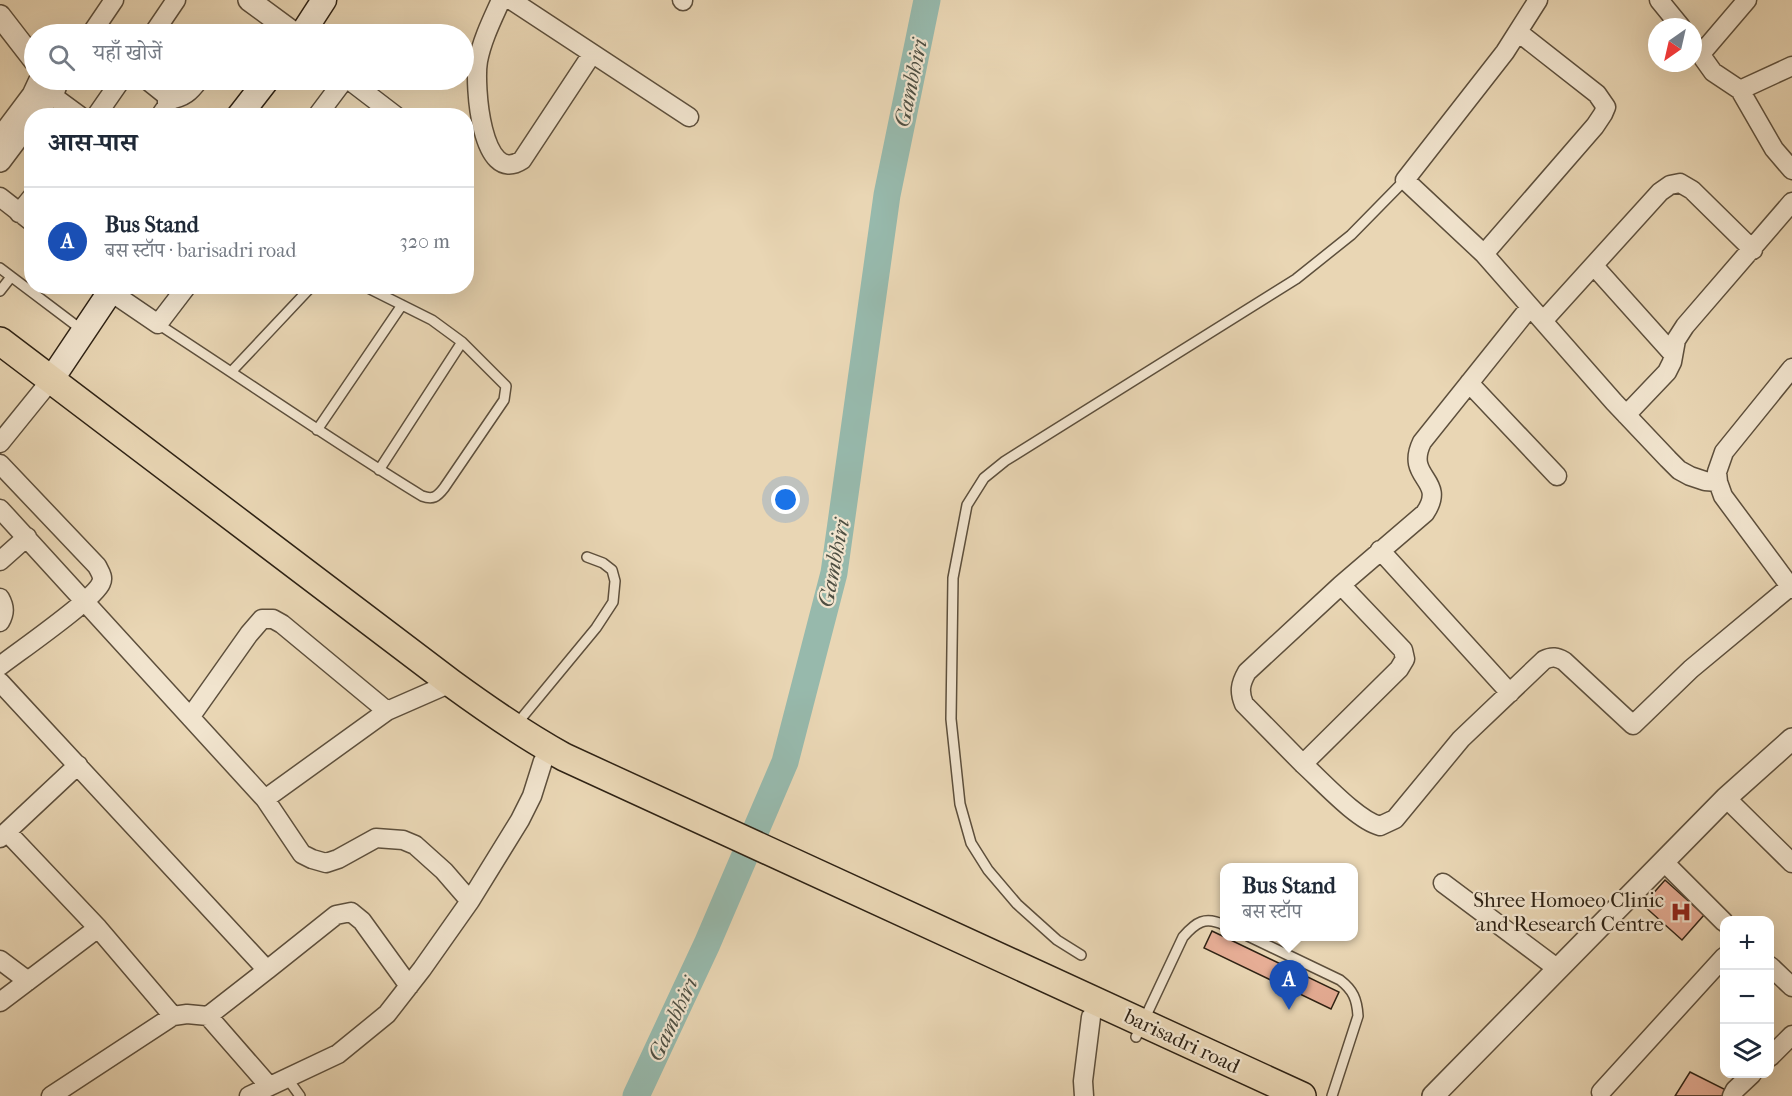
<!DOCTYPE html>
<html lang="hi">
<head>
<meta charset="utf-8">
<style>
  body { margin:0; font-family:"IM FELL French Canon","Noto Serif Devanagari",serif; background:#f2f2f3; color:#1f2937 }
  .controls { position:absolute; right:18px; bottom:18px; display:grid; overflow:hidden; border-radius:12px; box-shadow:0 6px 24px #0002 }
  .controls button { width:54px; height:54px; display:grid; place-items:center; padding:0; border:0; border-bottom:2px solid #e0e1e3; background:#fff; color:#1f2937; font:30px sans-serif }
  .compass { position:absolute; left:1648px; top:18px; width:54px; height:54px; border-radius:50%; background:#fff; box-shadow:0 6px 24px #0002; rotate:214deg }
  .you { position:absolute; left:786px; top:500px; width:21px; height:21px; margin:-15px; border:4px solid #fff; border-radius:50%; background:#1a73e8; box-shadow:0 0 0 9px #1a73e833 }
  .badge { display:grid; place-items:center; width:39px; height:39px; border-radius:50%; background:#8f2418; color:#fff; font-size:20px; font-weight:700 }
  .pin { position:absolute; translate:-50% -50px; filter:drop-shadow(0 2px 3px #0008) }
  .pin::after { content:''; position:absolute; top:32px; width:21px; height:18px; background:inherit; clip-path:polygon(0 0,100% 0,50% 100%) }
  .popup { position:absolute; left:1220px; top:863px; width:138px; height:78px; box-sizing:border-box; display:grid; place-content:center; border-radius:12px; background:#fff; filter:drop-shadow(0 2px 4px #0005); font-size:20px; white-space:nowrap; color:#747a83 }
  .popup b { font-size:22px; color:#1f2937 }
  .popup::after { content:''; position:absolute; left:50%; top:100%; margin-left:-12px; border:12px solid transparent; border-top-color:#fff }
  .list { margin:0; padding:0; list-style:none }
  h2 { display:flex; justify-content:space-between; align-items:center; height:78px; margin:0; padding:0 24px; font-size:26px }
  h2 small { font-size:20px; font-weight:400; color:#747a83 }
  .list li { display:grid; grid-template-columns:39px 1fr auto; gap:18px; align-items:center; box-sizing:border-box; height:108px; padding:0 24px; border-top:2px solid #e0e1e3 }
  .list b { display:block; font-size:22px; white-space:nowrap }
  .list p { margin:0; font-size:20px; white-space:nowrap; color:#747a83 }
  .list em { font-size:20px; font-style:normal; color:#747a83 }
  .icon { flex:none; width:33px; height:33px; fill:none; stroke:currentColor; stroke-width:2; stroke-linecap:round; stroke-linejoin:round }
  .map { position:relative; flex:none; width:1792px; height:1096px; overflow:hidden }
  .search { position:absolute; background:#fff; box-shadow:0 6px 24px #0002; left:24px; top:24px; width:450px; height:66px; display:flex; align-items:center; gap:15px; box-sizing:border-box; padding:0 21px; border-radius:33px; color:#747a83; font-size:22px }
  .panel { position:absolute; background:#fff; box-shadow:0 6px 24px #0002; left:24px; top:108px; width:450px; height:186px; border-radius:24px }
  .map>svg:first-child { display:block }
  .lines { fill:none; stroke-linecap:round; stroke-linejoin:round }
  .river { stroke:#97b9ac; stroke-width:27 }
  .building { fill:#e6ad95; stroke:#2e2214; stroke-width:1.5 }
  .service-casing { stroke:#5d4f3c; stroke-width:12 }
  .minor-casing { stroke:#5d4f3c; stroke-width:21 }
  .tertiary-casing { stroke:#5d4f3c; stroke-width:24 }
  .secondary-casing { stroke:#2e2214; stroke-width:27 }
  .primary-casing { stroke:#2e2214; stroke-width:30 }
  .service { stroke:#f1e4ce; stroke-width:9 }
  .minor { stroke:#f1e4ce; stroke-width:18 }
  .tertiary { stroke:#f1e4ce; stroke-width:21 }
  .secondary { stroke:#f1e4ce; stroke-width:24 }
  .primary { stroke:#e9d6b4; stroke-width:27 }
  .labels { text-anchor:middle; stroke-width:4.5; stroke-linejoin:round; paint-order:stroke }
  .poi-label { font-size:21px; fill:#2e2214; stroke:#f1e4ce; text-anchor:end }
  .street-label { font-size:21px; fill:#2e2214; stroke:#f1e4ce }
  .water-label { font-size:22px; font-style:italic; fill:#4e4f42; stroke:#f1e4ce }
</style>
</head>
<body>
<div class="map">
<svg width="1792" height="1096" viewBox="0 0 1792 1096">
  <rect width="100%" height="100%" fill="#e9d6b4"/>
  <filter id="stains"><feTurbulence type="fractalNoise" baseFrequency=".00333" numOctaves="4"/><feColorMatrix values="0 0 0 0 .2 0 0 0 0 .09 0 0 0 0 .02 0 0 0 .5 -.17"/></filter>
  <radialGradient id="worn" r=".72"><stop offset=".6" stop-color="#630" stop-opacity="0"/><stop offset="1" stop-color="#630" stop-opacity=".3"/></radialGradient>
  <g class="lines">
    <path class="river" d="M636,1096l71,-152 78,-182 49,-189 53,-378 40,-195"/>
  </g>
  <path class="building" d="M1665,880l39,35 -22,25 -39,-35z
    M1212,931l127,61 -8,17 -127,-61z
    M1690,1072l36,18 -3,6h-48z"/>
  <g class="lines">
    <defs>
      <path id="service" d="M0,268l82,62
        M0,291l11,-14
        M158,324c88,57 174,117 264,172 11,4 15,1 22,-8l60,-88 2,-14 -44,-44 -30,-22 -68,-34
        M231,372l81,-86
        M317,430l85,-125
        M379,470l83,-128
        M515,726l81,-98 17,-26 2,-21 -3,-11 -9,-7 -16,-6
        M1248,936l92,44c13,10 17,19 18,36l-26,80
        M1081,955l-24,-15 -40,-36 -29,-34 -17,-27 -11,-39 -9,-85 2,-141 14,-73 17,-27 21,-17 291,-182 55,-44 54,-55
        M1136,1037l47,-100c13,-15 22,-21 41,-12
        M287,1078l13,18"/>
      <path id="minor" d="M501,0c-9,20 -19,40 -23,61 -4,23 3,126 44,99l70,-106
        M511,0l178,117
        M682,0l1,1
        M1538,0l-33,52 -100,128 79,74 130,148 54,57 11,11 11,6 15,5 13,1
        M1659,0l22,27
        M91,34l23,-34
        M153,34l23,-34
        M1693,44l20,28 27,18 34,59 18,21
        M1700,55l47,-55
        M147,80l20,16v10l-7,10
        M349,80l47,36
        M1740,90l52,-24
        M50,94l30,22
        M168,100c16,-2 22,-8 31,-20
        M96,116l25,-36
        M317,116l27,-36
        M0,197l32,25
        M19,213l13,-16
        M1484,254l111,-128 8,-12 3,-7 -9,-13 -79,-62
        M1594,266l78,87
        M111,292l47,32 29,-38
        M1543,321l117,-129 10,-7 10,-2 12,7 61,60
        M1792,368l-68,84 -7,20 1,10 5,14 69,93
        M1469,383l88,93
        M1626,415l41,-43 5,-10 4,-22 9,-14 107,-124
        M0,443l51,-63
        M0,464l97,102c3,6 7,11 4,17 -6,16 -83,69 -101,83
        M0,509l265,290 37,55 10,5 14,4 12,-4 38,-21 27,2 12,5 29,26 26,30 -48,68 -35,45 -49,40 -89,42
        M1380,550l130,143
        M0,561l27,-24
        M1341,585l62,65 2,9 -6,10 -96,95c19,17 54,56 77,62l15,-7 66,-80 83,-79c8,-4 13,-3 20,1l69,64 58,-56 101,-84
        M0,598c5,9 5,15 0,24
        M0,682l267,288 -59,46 61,70
        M191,716l58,-82 13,-15h11l9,5 105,87
        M1303,764l-59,-60c-5,-12 -4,-20 3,-32l94,-87 84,-72c23,-34 -21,-34 -3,-71l108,-135
        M1726,798l66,65
        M265,799l122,-88 64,-28
        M7,832l91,96 75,88
        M0,838l78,-73
        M1664,862l60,60
        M1443,883l115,86
        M470,901l50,-81 12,-24 11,-35
        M0,960l28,21
        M1770,966l22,21
        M267,970l69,-55 15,-3 11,9 47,65
        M0,1002l98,-74
        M1770,1057l22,-22
        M1601,1092l123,-135
        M51,1096l122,-80 14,-2 21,2
        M1084,1096l-1,-15 8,-64
        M1732,1096l3,-6 17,-16"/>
      <path id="tertiary" d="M249,0l46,34
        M0,16l34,44
        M35,114l20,-26 2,-8
        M0,139l33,-44 7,-15
        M0,161l24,-32
        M1433,1096l293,-298 66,-59"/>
      <path id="secondary" d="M302,34l22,-34
        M239,116l28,-36
        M51,380l63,-94"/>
      <path id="primary" d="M0,341l451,342c37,27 73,52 113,74l738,339"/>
    </defs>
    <use href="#service" class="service-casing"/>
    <use href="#minor" class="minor-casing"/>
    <use href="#tertiary" class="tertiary-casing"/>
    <use href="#secondary" class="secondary-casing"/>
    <use href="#primary" class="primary-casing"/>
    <use href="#service" class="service"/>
    <use href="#minor" class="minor"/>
    <use href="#tertiary" class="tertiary"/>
    <use href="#secondary" class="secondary"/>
    <use href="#primary" class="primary"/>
  </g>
  <defs>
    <symbol id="hospital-bare" viewBox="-9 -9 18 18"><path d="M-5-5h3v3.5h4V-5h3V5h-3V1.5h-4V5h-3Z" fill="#8f2418" stroke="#f1e4ce" stroke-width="2.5" paint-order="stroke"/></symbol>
  </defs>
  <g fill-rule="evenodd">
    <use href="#hospital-bare" x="1666" y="897" width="30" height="30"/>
  </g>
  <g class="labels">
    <g class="poi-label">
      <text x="1664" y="907">Shree Homoeo Clinic<tspan x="1664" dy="24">and Research Centre</tspan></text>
    </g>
    <g class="street-label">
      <text transform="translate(1182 1041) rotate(25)" y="7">barisadri road</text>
    </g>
    <g class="water-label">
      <text transform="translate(910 83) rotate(-78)" y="8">Gambhiri</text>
      <text transform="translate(833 563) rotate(-79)" y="8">Gambhiri</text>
      <text transform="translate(672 1019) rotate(-65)" y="8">Gambhiri</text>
    </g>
  </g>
  <rect width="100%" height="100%" filter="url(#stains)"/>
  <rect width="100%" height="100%" fill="url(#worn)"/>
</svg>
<div class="controls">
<button>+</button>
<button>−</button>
<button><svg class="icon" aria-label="layers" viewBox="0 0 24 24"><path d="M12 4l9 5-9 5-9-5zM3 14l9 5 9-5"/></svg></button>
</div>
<svg class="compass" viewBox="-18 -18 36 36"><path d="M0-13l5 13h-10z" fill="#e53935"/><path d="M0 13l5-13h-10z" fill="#747a83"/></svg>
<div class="you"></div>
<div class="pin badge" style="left:1289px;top:1010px;background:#1a4fb4">A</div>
<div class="popup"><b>Bus Stand</b>बस स्टॉप</div>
<div class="search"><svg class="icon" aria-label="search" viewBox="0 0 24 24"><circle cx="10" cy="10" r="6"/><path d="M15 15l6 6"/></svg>यहाँ खोजें</div>
<section class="panel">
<h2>आस-पास<small></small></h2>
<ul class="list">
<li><span class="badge" style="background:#1a4fb4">A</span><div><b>Bus Stand</b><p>बस स्टॉप · barisadri road</p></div><em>320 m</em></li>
</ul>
</section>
</div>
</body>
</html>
